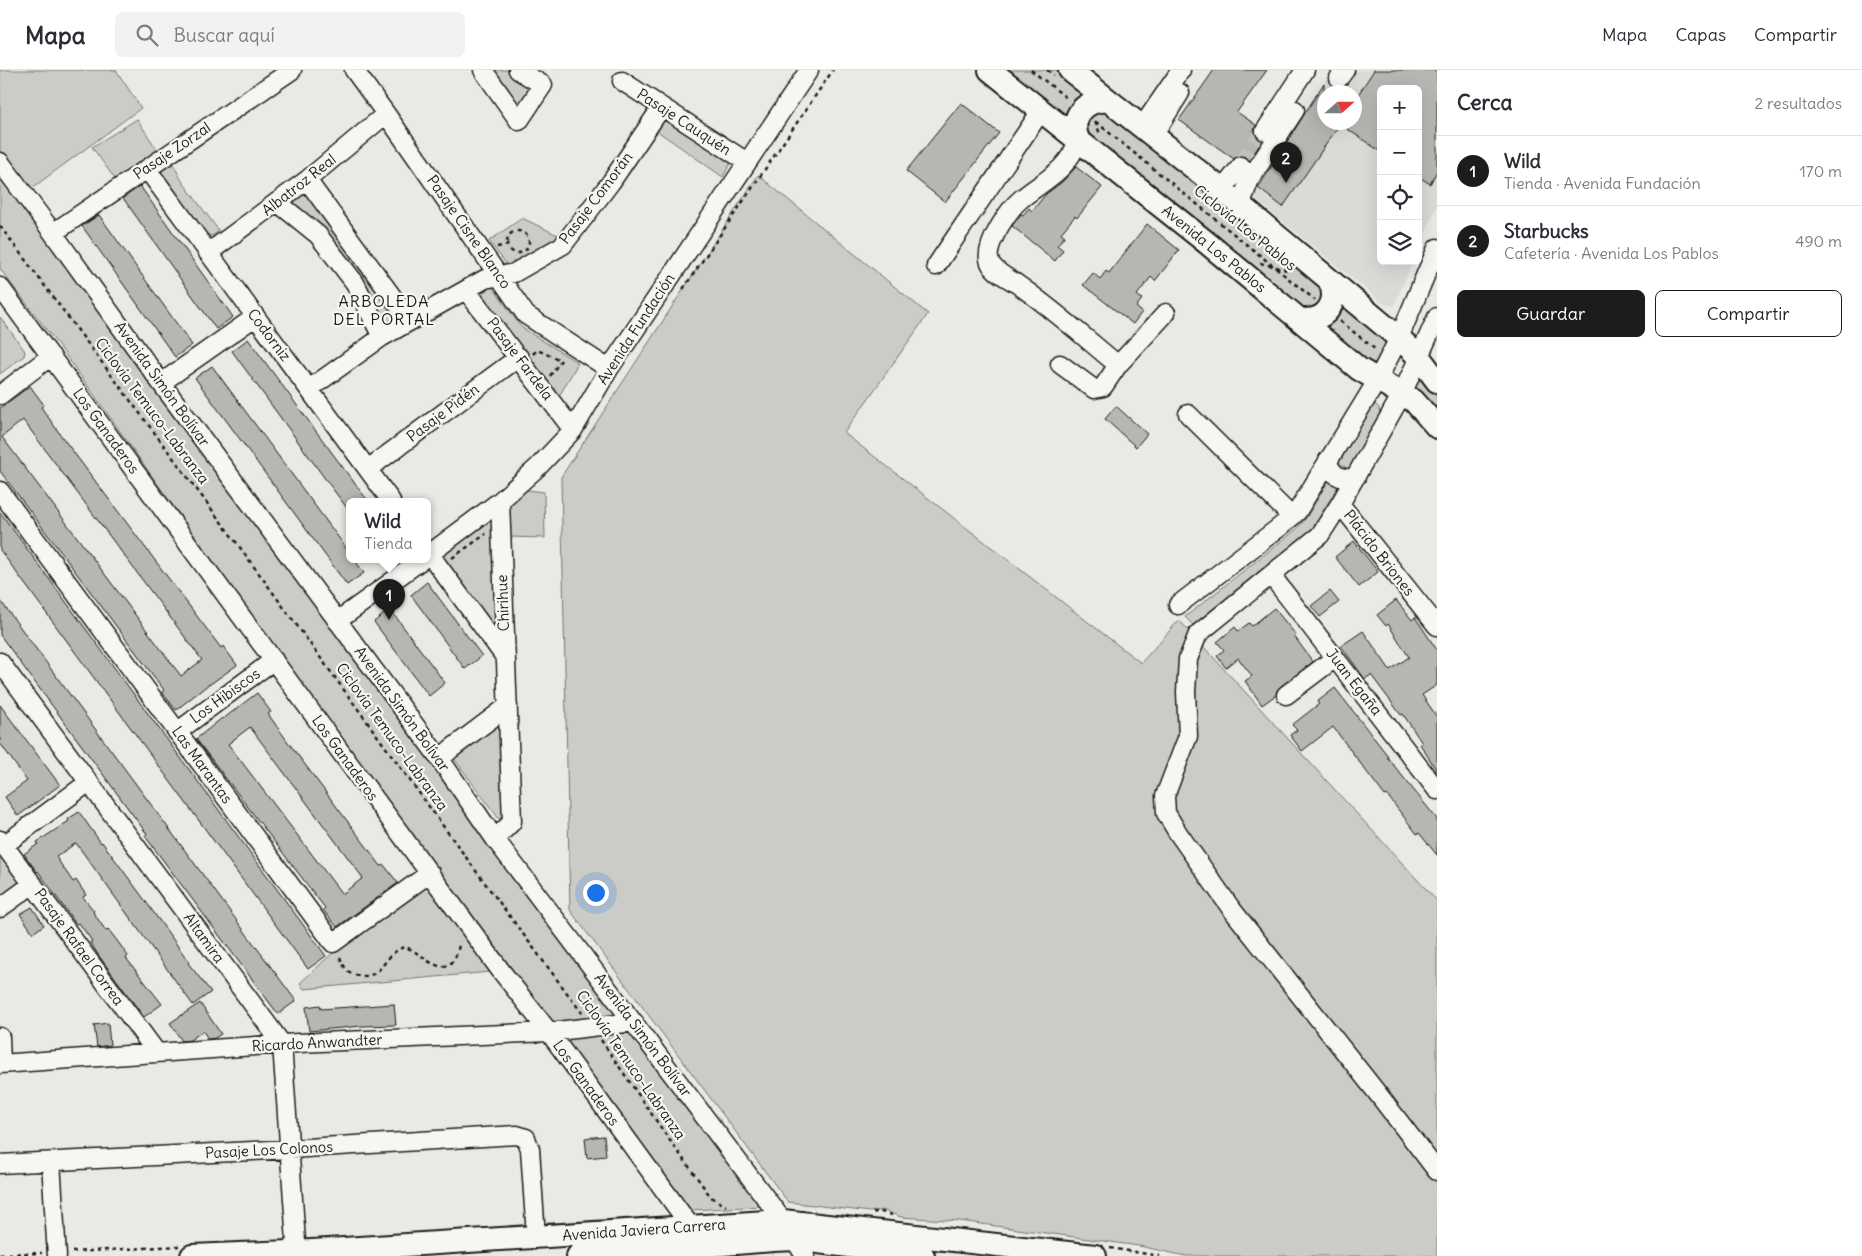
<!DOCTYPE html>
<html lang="es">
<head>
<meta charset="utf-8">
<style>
  body { margin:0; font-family:Delius,sans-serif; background:#f2f2f3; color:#2b2b33 }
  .controls { position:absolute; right:15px; top:15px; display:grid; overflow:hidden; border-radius:8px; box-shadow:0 5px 20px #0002 }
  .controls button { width:45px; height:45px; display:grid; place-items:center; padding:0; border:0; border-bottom:1px solid #e1e1e2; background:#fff; color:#2b2b33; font:25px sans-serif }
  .compass { position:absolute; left:1317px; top:15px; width:45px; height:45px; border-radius:50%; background:#fff; box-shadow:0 5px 20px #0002; rotate:69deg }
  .you { position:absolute; left:595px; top:822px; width:18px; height:18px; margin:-12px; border:4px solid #fff; border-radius:50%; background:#1a73e8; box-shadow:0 0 0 8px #1a73e833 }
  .badge { display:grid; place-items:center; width:32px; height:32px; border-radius:50%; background:#1c1c1c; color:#fff; font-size:16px; font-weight:700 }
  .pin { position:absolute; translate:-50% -41px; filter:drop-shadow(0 1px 2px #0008) }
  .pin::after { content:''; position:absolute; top:26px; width:18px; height:15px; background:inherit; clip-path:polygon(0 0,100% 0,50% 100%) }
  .popup { position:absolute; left:346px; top:428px; width:85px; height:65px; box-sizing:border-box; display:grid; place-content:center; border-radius:8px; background:#fff; filter:drop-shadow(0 1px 4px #0005); font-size:16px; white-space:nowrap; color:#7c7c81 }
  .popup b { font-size:19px; color:#2b2b33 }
  .popup::after { content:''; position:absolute; left:50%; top:100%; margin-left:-10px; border:10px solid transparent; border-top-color:#fff }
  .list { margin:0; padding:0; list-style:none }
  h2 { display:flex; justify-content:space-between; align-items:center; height:65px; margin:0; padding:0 20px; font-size:21px }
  h2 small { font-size:16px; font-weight:400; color:#7c7c81 }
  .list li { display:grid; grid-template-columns:32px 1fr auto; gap:15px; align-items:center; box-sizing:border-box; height:70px; padding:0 20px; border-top:1px solid #e1e1e2 }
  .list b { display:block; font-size:19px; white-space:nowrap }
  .list p { margin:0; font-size:16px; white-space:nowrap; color:#7c7c81 }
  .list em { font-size:16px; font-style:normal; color:#7c7c81 }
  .actions { display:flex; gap:10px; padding:15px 20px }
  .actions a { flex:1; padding:11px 0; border:1px solid #1c1c1c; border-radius:8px; text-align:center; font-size:18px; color:#1c1c1c }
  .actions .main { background:#1c1c1c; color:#fff }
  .icon { flex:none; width:28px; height:28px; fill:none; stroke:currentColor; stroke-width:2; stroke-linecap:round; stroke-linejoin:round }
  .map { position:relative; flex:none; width:1437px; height:1186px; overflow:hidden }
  header { display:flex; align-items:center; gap:30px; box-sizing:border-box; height:70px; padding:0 25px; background:#fff; border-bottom:1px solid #e1e1e2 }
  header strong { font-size:24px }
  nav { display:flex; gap:28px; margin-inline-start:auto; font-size:18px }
  .search { width:350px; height:45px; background:#f2f2f3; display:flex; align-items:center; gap:12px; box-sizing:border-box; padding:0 18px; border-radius:8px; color:#7c7c81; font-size:19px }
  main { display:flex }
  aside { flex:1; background:#fff }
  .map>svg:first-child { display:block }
  .built { fill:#dadad6; fill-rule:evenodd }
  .green { fill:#cbcbc7; stroke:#747472 }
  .building { fill:#b6b6b3; stroke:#1c1c1c; fill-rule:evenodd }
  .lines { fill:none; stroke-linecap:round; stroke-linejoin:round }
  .minor-tunnel { stroke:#c0c0bd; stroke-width:18; stroke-dasharray:18 9; stroke-linecap:butt }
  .minor-casing { stroke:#1c1c1c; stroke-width:21 }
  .major-casing { stroke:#1c1c1c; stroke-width:26 }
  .path { stroke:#1c1c1c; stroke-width:2.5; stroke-dasharray:4 4; stroke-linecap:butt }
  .minor { stroke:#f6f6f2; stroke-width:18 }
  .major { stroke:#f6f6f2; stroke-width:22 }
  .labels { text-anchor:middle; stroke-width:4.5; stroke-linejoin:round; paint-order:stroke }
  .street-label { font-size:15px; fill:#1c1c1c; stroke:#f6f6f2 }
  .neighbourhood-label { font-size:16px; letter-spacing:1px; fill:#1c1c1c; stroke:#f6f6f2 }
</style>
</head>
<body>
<header>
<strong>Mapa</strong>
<div class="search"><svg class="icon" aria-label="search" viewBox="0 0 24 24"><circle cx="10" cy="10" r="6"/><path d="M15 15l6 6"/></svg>Buscar aquí</div>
<nav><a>Mapa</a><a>Capas</a><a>Compartir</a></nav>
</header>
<main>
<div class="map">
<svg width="1437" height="1186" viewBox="0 0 1437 1186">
  <rect width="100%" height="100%" fill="#e9e9e5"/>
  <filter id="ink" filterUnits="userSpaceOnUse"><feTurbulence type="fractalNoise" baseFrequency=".02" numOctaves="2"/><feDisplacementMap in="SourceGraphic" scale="10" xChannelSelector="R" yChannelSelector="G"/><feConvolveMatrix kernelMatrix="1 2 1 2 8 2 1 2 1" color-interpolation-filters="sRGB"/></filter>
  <g filter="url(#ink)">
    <path class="built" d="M1332,0h105v136l-19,44v-161h-37v172h32l-19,45 -10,-2 -134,-109 7,-8zM1324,22h30v30h-30z"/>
    <path class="green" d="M0,0h116l25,38 -113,83 -28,-38z
      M491,0h17l26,16 -14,21 -3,-1z
      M1002,0h59l315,251 10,21 -6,17 -9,6z
      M662,47l69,45 -8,15 -70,-49z
      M137,49l21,32 -43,28 -23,-32z
      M171,90l11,21 37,50 -7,5 -8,-2 -43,-60 -1,-6z
      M758,105l170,139 -84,119 297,230 38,-43 258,281v355h-251l-47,-10 -179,-25 -59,-4 -19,-7 -12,2 -82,-10 -218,-292 -9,-433z
      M0,107l58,74 705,955 -72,4 -117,-157 -346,-470 -163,-229 -65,-85z
      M309,120l92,130 -19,9 -93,-127z
      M522,148l40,19 -52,32 -21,-28z
      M489,212l32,45 57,36 -21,37 -79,-108z
      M0,247l25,34 -1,5 -24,18z
      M1418,304c19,16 19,17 19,42l-24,-30z
      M1375,334l4,4 1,9 -31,53 -10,-7 32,-57z
      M1329,410l9,6 -25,42 -120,97 -8,-8 113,-89 8,-10z
      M520,419l24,3 1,46 -36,-1 -4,-29z
      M493,447l5,109 -5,4 -52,-74z
      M503,649l2,93 -6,7 -46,-62z
      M0,782l23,31 -23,16z
      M430,803l71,98 -197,18 -4,-6 37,-34z"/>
    <path class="building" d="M1214,0h53l-30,42 19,13 -2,5 1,5 7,6 -12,19 -8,-5 -8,4 -55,-39z
      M1374,0h63v101l-7,13 -12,-8v-87h-37v63l-41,-28 -57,83 -25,-19 66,-105v39h30v-21z
      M961,33l38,30 -54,69 -39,-31z
      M1076,97l26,20 -25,31 -2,-2 -14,17 4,3 -8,9 6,5 -8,11 -43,-35 9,-12 2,1 6,-7 3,3 14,-17 16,-12z
      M140,116l93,131 -17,12 -93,-131z
      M99,145l93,130 -17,12 -93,-131z
      M1147,154l32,26 -24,31 -4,-4 -14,18 5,4 -6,8 6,5 -9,12 -50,-39 10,-12 7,6 6,-8 3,2z
      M248,269l93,126 27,36h-18v11l-24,-32 -94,-129z
      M212,296l132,179 6,9v5h4l10,14 -17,12 -152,-207z
      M30,316l14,19 -3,2 21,30 159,211 2,-2 14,19 -28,20v-1l-33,26 -14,-18 2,-2 -164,-219v-63zM23,350l179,240 -21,16 -179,-239z
      M1116,336l31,28 -11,13 -31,-28z
      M0,442l326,444 -18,13 -308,-419z
      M1354,471l24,31 -19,15 -24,-30z
      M427,512l55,74 -17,13 -54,-74z
      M1330,521l9,11 -19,15 -9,-11z
      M0,530l296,401 -18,13 -133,-178 2,-2 -147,-199z
      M1396,530l16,20 3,-3 22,33v35l-15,10 15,22v54l-17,-27 2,-1 -19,-29 -2,1 -30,-40 -6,4 -24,-33 22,-15 27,39 19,-13 -21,-33 -2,2 -9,-11z
      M1274,538l22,27 -2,1 19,26 -33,25 -4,8 -14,10 -17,-24 7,-5 -14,-18 -12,10 -9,-12 7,-6 -7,-8 18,-15 3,4 11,-8 3,3z
      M390,539l55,74 -16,13 -55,-74z
      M1335,618l53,68 -1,1 50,62v36l-18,-22 -2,1 -30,-39 -2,1 -52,-69 -31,24 -12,-16 7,-5 -5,-5 27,-21 -2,-2z
      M257,623l14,19 -3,2 20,28 93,124 3,-1 14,18 -61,44 -14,-17 2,-2 -129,-169 26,-21 1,1zM250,657l113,151 -21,16 -114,-150z
      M0,635l60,80 -42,31 -13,-19 22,-16 -27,-38z
      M79,742l22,31 1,-1 42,57 45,63 -1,1 23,29 -18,13 -117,-162 -20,14 17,25 3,-2 10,15 -3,2 11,14 -1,1 13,19 2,-2 10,13 10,14 -2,2 36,46 -18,13 -45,-61 -9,-14 2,-1 -13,-18 -3,1 -38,-53 -1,1 -13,-18 14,-10 -1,-2 32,-21 -1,-2z
      M32,837l12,18 -11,8 -13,-19z
      M200,933l21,31 -6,4 -7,1 -5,-8 -13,9 -8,1 -12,-18z
      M394,934l2,21 -34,1 -53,5 -3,-24 14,-2 1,4z
      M108,953l2,22 -13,2 -3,-22z
      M604,1066l2,20 -19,2 -2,-20z"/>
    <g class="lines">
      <path class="minor-tunnel" d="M1241,96l24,-35"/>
      <defs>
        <path id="minor" d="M354,0l32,44 140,201 83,54
          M483,0l36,51 24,-36 -25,-15
          M1339,8l6,-8
          M622,11l125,81
          M1142,57l39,-57
          M1265,61l40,-61
          M1153,66l27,-43
          M1078,70c-10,31 -34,40 -57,59 -12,10 -35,44 -32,60 2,12 18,18 28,25 35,24 68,54 101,81
          M0,92l53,71 108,150 279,376 55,80 288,382 22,35
          M147,99l244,332
          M307,110l103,141
          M1222,120l19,-24
          M277,132l41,33 37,48 27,54
          M1240,136l10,-27 45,-69
          M53,163l239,-163
          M208,183l99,-73 79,-66
          M936,196l105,-155
          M0,217l501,684 48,61 142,195
          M466,220l107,140
          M1437,247l-35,77 -62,110 -20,31 -122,99 -10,25 -2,33 2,44 -23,60 1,17 12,20 52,74 148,187 59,77
          M1060,294l34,25 9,-2 15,-22 48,-52
          M161,313l94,-66
          M309,319l73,-52 103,-58 29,-6 49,-28 48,-63 50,-74
          M0,325l51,-39
          M1188,344l104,103
          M1328,390c2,15 14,21 28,17
          M368,399l151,-112
          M0,421l333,452 97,-70
          M1340,434l97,122
          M428,482l77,105
          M428,485l72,-54 38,-34 35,-37 36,-61 200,-299
          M1271,505l166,215
          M1178,535l103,-79 16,-14 80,-131 22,-43 38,-90
          M337,551l86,-62
          M0,592l282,382 15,212
          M1286,625l49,-37
          M177,662l97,-72
          M440,689l11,-10 57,-43
          M495,769l17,-17 -12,-321
          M0,770l157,213
          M4,775l85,-63
          M0,838l33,-24
          M0,967l1,27
          M0,994l298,-21 251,-11 85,-10
          M51,1092l6,94
          M0,1094l290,-15 227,-14 9,3 4,11 6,88"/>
        <path id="major" d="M990,0l216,172 153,127 55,32 23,26
          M1070,0l152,120 177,148 20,19 18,24
          M1078,70c-9,-23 7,-42 31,-39
          M1299,249c25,5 42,-16 30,-39
          M192,1186l120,-5 471,-30 312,35
          M578,1186l195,-16 23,-1 127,17"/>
      </defs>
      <use href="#minor" class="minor-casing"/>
      <use href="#major" class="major-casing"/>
      <path class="path" d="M1031,0l37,29
        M1047,0l7,5
        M1095,51l5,13
        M1096,52l219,178
        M0,156l236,316 240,329 106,142
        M507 172a11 11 0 1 1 22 0a11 11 0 1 1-22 0Z
        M497,177l11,-2
        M1260,193l31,8
        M683,219l150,-219
        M1340,251l36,29
        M533,284l4,-4 24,10
        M550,306l11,-16
        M452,488l34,-24
        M340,887c2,5 4,10 8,14 7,6 22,7 30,0 9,-10 13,-19 26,-24 15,2 34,31 49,14 4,-5 5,-13 7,-19
        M601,970l65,95 45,62 15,9
        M873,1143l5,-2 14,4
        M1110,1178l50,8
        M72,1182l107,-6
        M0,1184l42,-1"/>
      <use href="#minor" class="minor"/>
      <use href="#major" class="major"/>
    </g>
  </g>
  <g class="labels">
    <g class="street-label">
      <text transform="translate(684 52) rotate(33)" y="5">Pasaje Cauquén</text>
      <text transform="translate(172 81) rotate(-34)" y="5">Pasaje Zorzal</text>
      <text transform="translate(299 115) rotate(-38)" y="5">Albatroz Real</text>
      <text transform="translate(596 128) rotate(-53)" y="5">Pasaje Comorán</text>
      <text transform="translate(1245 158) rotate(39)" y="5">Ciclovía Los Pablos</text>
      <text transform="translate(469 162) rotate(55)" y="5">Pasaje Cisne Blanco</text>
      <text transform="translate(1214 179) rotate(39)" y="5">Avenida Los Pablos</text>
      <text transform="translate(636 259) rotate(-57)" y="5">Avenida Fundación</text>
      <text transform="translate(269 265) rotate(53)" y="5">Codorniz</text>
      <text transform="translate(520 289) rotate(53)" y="5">Pasaje Fardela</text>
      <text transform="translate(162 314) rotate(54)" y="5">Avenida Simón Bolívar</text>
      <text transform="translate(152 341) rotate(53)" y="5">Ciclovía Temuco-Labranza</text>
      <text transform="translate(443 343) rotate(-37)" y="5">Pasaje Pidén</text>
      <text transform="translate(106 361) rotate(54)" y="5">Los Ganaderos</text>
      <text transform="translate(1379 483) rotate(52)" y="5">Plácido Briones</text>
      <text transform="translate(503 533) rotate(-92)" y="5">Chirihue</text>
      <text transform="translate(1354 612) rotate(52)" y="5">Juan Egaña</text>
      <text transform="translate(225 626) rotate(-36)" y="5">Los Hibiscos</text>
      <text transform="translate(402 639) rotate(54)" y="5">Avenida Simón Bolívar</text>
      <text transform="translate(392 667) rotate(54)" y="5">Ciclovía Temuco-Labranza</text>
      <text transform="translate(345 688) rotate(54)" y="5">Los Ganaderos</text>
      <text transform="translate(202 695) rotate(54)" y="5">Las Marantas</text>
      <text transform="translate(204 868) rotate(54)" y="5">Altamira</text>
      <text transform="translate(79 877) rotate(54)" y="5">Pasaje Rafael Correa</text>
      <text transform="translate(643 965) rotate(53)" y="5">Avenida Simón Bolívar</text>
      <text transform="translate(317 973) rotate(-3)" y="5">Ricardo Anwandter</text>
      <text transform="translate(631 995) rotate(55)" y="5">Ciclovía Temuco-Labranza</text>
      <text transform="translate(586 1013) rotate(54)" y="5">Los Ganaderos</text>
      <text transform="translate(269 1080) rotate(-3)" y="5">Pasaje Los Colonos</text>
      <text transform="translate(644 1160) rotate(-4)" y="5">Avenida Javiera Carrera</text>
    </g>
    <g class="neighbourhood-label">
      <text x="384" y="237">ARBOLEDA<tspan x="384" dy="18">DEL PORTAL</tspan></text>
    </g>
  </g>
</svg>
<div class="controls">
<button>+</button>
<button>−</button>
<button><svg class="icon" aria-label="locate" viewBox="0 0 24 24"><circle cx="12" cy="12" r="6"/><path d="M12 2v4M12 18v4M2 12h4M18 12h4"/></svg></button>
<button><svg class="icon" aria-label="layers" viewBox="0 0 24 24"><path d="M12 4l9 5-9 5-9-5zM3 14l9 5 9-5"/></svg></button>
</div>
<svg class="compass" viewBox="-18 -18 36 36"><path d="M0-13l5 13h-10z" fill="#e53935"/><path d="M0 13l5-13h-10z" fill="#7c7c81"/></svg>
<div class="you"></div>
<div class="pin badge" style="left:389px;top:550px">1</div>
<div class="popup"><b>Wild</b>Tienda</div>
<div class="pin badge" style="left:1286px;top:113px">2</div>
</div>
<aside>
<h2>Cerca<small>2 resultados</small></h2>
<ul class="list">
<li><span class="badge">1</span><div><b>Wild</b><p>Tienda · Avenida Fundación</p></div><em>170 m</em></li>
<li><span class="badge">2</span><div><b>Starbucks</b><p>Cafetería · Avenida Los Pablos</p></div><em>490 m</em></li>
</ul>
<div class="actions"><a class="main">Guardar</a><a>Compartir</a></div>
</aside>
</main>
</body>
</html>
